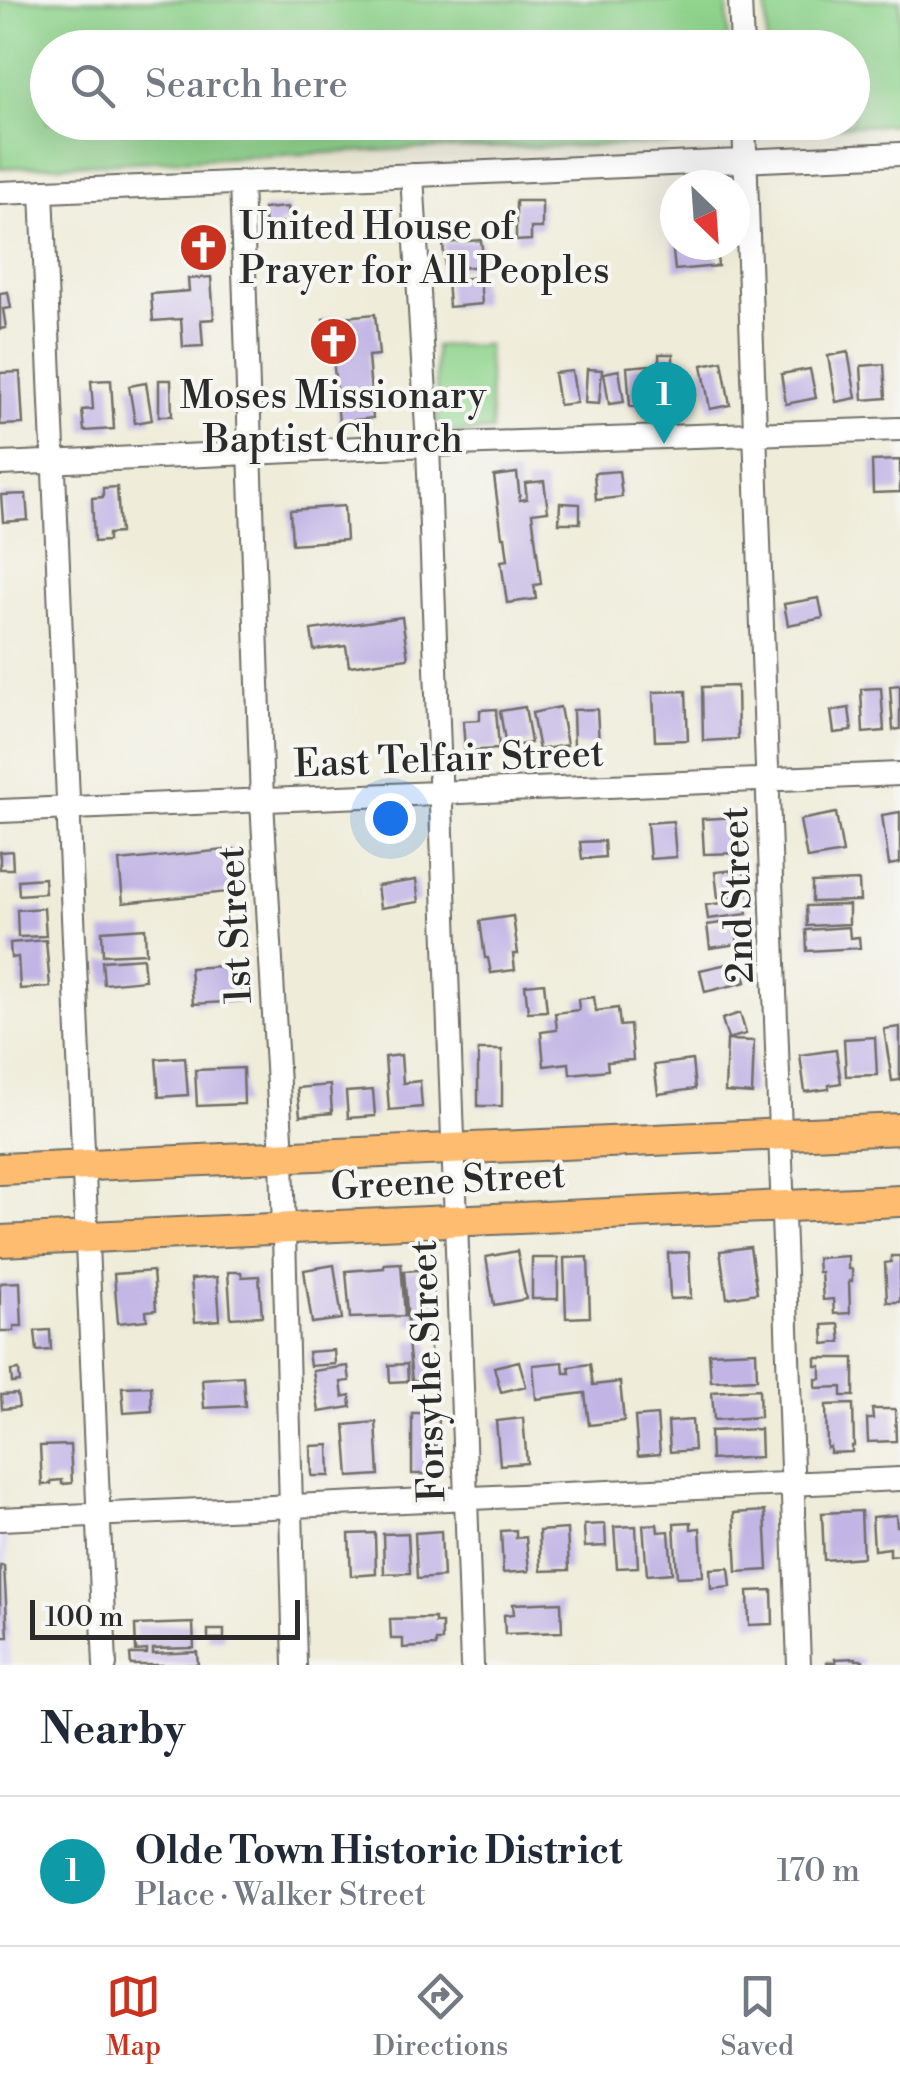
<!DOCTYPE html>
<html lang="en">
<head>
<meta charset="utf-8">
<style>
  body { margin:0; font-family:"Libre Bodoni",serif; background:#f6f6f7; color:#1f2937 }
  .compass { position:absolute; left:660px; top:170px; width:90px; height:90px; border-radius:50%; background:#fff; box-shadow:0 10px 40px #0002; rotate:155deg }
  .scale { position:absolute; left:30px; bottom:25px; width:270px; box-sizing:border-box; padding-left:10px; border:5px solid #2b2b2b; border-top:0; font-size:28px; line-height:35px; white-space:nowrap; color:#2b2b2b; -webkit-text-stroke:8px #f6f6f2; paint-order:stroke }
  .you { position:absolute; left:390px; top:818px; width:35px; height:35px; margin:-25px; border:8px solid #fff; border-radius:50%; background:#1a73e8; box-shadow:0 0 0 15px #1a73e833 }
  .badge { display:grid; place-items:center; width:65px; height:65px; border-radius:50%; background:#c8321e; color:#fff; font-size:32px; font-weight:700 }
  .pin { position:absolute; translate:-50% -82px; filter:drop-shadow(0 2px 5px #0008) }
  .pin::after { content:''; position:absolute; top:52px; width:35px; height:30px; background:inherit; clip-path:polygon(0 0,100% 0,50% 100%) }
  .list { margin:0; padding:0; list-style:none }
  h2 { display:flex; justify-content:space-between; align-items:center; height:130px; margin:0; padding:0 40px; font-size:42px }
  h2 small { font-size:32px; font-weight:400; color:#747a83 }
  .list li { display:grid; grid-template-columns:65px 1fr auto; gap:30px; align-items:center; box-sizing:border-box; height:150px; padding:0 40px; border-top:2px solid #e0e1e3 }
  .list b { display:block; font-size:38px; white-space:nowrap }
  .list p { margin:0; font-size:32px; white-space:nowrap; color:#747a83 }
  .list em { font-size:32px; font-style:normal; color:#747a83 }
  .icon { flex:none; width:55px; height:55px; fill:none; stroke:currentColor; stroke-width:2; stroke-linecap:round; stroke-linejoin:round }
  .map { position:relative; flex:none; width:900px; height:1665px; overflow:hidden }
  .search { position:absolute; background:#fff; box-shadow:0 10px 40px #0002; left:30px; right:30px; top:30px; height:110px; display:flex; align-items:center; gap:25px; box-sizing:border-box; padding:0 35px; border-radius:55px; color:#747a83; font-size:38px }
  .sheet { height:280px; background:#fff }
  nav { display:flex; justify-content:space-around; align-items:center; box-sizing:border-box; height:140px; border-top:2px solid #e0e1e3; background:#fff; font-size:28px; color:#747a83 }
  nav a { display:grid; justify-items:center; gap:5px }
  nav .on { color:#c8321e }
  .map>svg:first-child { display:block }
  .built { fill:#dcd5f6 }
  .green { fill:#90d48d; stroke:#5e805c; stroke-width:2.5 }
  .building { fill:#c2b5e5 }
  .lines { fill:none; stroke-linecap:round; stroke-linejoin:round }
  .minor-casing { stroke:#706f68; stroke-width:26 }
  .major-casing { stroke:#706f68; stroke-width:34 }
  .minor { stroke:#fff; stroke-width:22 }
  .major { stroke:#febc70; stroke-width:30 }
  .labels { text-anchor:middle; stroke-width:8; stroke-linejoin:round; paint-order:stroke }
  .poi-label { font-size:38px; fill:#2b2b2b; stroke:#f6f6f2; text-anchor:start }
  .street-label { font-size:38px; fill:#2b2b2b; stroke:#f6f6f2 }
</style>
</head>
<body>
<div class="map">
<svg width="900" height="1665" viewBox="0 0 900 1665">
  <rect width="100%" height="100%" fill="#f6f6f2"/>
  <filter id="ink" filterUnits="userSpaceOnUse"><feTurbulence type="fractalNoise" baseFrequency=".01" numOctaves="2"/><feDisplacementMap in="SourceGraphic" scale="20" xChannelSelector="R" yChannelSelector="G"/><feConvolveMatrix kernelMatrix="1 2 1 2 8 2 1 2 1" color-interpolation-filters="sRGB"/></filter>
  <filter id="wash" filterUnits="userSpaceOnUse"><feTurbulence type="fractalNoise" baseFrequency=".0048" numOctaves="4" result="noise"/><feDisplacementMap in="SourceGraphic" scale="40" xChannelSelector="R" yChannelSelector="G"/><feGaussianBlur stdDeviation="2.25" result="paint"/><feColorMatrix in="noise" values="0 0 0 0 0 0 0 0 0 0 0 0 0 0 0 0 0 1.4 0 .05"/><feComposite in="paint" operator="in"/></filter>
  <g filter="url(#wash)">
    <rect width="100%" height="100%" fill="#efecd9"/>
    <path class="built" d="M0,1531l6,1 4,133h-10z"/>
    <path class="green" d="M0,0h727l1,47 -680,1v74l681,1 -5,11 -23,10 -290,5 -411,19z
      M766,0h134v124l-129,6 -1,-7 82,-1v-74l-85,-1z
      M487,345l5,86 -32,2 -15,-1 -8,-12 -2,-74z"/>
    <g id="blocks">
      <path class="building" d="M675,198v47h41l2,21 -43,4 -8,-71z
        M516,201h26v27h-11v12l-15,1z
        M288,207l2,15 -11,1 2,15 -14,2 -4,-31z
        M481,240l3,26 -39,3 -2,-26z
        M211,277l3,42 -13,1 2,26 -20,1 -2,-28 -28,2 -2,-27 38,-3 -1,-12z
        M480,277l2,27 -33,3 -2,-27z
        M8,292l3,16 -8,1 3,19 -6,1v-36z
        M375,314l4,41 -11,1 5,62 -34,4 -6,-65 -7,1 -3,-39z
        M848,352l8,46 -20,4 -8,-46z
        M659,354h14v20h10v34h-23z
        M722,361l8,44 -20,4 -8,-44z
        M884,364l2,34 -23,2 -2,-34z
        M649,365l3,40 -22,2 -3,-40z
        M587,369l15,1 -3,34 -14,-1z
        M810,369l6,29 -30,6 -5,-30z
        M619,370l5,32 -15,2 -5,-31z
        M572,371l5,32 -18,2 -5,-32z
        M20,372l3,52 -23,1v-52z
        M111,380l3,49 -30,2 -2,-21 11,-1 -2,-28z
        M159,380h12l1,36h-13z
        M146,383l6,37 -17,3 -6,-37z
        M900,460v32l-27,1 -1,-32z
        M619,471l3,26 -26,3 -2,-27z
        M517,473l3,27 7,-1 -2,-16 19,-2 4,30 -16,2 9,71 -7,1 2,14 -29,4 -6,-42 7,-1 -3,-23h-3l-8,-61z
        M117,487l3,46 -12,1v7l-14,1 -2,-44 11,-1v-9z
        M26,494l2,26 -25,2 -2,-27z
        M560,503l20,1v19h-21z
        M344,506l2,34 -54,4 -2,-34z
        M819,598l4,20 -35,7 -4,-21z
        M402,617l6,41 -59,8 -3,-20 -32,4 -3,-20z
        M900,685v44l-7,1 -3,-44z
        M737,686l1,53 -35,2 -1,-54z
        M881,688l3,43 -21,2 -2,-44z
        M686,691l2,49 -33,1 -2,-49z
        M525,707l6,36 -25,4 -6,-36z
        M560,707l7,38 -28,5 -7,-37z
        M849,708l3,23 -18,2 -3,-22z
        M496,709l3,40 -34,2 -2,-30 17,-1v-10z
        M597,709l2,36 -25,1 -1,-36z
        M900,812v51l-11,2 -7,-50z
        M836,813l7,40 -36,6 -7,-39z
        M740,817l1,36 -37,1 -2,-35z
        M673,821l3,36 -26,2 -3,-36z
        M604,841l1,16 -23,2 -2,-17z
        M234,849l4,42 -115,12 -4,-42z
        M12,851l1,18h-13v-17z
        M744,869l3,26 -29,3 -3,-26z
        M44,878l1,15 -26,2 -1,-15z
        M416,880l3,22 -39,6 -3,-22z
        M859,881l1,20 -48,1v-19z
        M745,900l2,14 -39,5 -2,-14z
        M849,905v19l-42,2 -1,-20z
        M44,908l2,28 -28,1 -1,-27z
        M513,916l5,38h-5l2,16 -24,3 -3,-15h-3l-5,-37z
        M735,921l3,23 -28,4 -3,-23z
        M849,927l1,11 9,-1 1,11 -53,3 -1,-21z
        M145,928l1,25 -43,2 -1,-24z
        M46,940l4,47 -30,2 -2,-32 -7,1 -1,-15z
        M143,958l2,22 -41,4 -2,-23z
        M741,961l5,21 -41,10 -5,-22z
        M239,965l2,36 -48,3 -3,-36z
        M544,983l3,28 -19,1 -3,-27z
        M594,997l2,14 22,-3 2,18 10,-1 3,35 -26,2 1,8 -38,4 -1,-11 -25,3 -3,-34 16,-2 -2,-17 24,-3 -1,-11z
        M740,1013l6,21 -18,5 -6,-20z
        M900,1027v53l-8,1 -8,-52z
        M875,1037l2,38 -31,1 -2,-37z
        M727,1040l27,1 -2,53 -27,-2z
        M478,1050h24v56h-24z
        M836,1050l5,33 -12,2v4l-24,3 -5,-37z
        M401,1055l2,28 17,-2 2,26 -33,3 -4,-53z
        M185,1057l3,38 -29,2 -3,-38z
        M692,1060l3,29 -37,5 -4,-29z
        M243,1068l1,36 -47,2 -2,-36z
        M330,1085l2,28 -32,3 -3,-28z
        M373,1090l2,26 -27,2 -2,-26z
        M750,1247l7,46 -30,5 -7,-47z
        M517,1251l9,48 -32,6 -8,-48z
        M689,1252l2,46 -21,1 -2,-46z
        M848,1256v13h4v12h-3l1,32 -16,1 -1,-15 -10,1 -2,-28h-3l-1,-14z
        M891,1256h9v46h-13l-2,-39 6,-1z
        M588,1257l2,60 -24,1 -2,-60z
        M532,1258h26v41h-26z
        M401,1263l4,53 -55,2 -4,-47 38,-3v-4z
        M334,1265l8,54 -30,4 -8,-53z
        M432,1269l3,47 -13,1 1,7 -15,1 -4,-54z
        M153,1271l3,39 -10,1 1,9 -29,3 -4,-49z
        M228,1272h13l1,5 17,-1 3,40 -31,2z
        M217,1277l3,43 -25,2 -4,-43z
        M20,1282l2,44h-8v5h-14v-48z
        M839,1324l2,18 -17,2 -1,-19z
        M50,1330l1,20 -14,1 -2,-20z
        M429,1339l4,39 -21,3 -4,-40z
        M334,1350l1,14 -25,2 -2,-14z
        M756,1351l1,28 -46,2 -2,-28z
        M816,1358h38v38h-12v-9l-26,1v-9h5v-13h-5z
        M519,1361l7,25 -25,6 -7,-25z
        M563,1362l1,11h6l-1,-6 21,-3 3,21 27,-3 4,39 -35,4 -4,-32 -49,6 -3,-34z
        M407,1364l1,17 -18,1 -1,-17z
        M348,1366l2,15 -9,1 2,15 7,-2 1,12 -32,5 -6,-41z
        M19,1370l1,12 -8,1 -1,-12z
        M243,1376l2,30 -41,2 -2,-29z
        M151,1386l1,25 -28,2 -2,-26z
        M759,1389l1,28 -46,3 -2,-28z
        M17,1394l2,13 -17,2 -1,-14z
        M853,1404l1,42h-2v6l-22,1v-6l-3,1 -1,-43z
        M872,1409h23l1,32 -28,1 -1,-23h6z
        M412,1413h27l-1,33h-4l-1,28h-21z
        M657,1415l3,39 -22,2 -3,-39z
        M523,1418l4,45 -27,2 -4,-44z
        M692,1420l2,30 -24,2 -2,-30z
        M376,1422l3,53 -30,2 -4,-52z
        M760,1429l1,28 -50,3 -1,-29z
        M70,1445l2,38 -10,1v-4l-11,1v3l-9,1 -2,-39z
        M329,1445l1,31h-18l-1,-30z
        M765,1511l3,59 -31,2 -3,-59z
        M861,1511l2,46 -39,3 -2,-47z
        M896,1515l1,11h3v29l-10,1v-8l-16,2 -2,-33z
        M691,1522v7l9,-1 3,48 -26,1 -3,-54z
        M605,1524l1,22 -21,1 -1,-22z
        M657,1524l1,8 11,-1 3,42 -25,2 -4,-50z
        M636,1526l2,41 -21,1 -3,-41z
        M567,1529l2,41 -28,1 -2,-40z
        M516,1530v8l10,-1 3,34 -26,2 -2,-42z
        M441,1531l2,46 -26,2 -2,-46z
        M375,1533l1,41 -25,2 -2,-42z
        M408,1533l2,40 -26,1 -1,-40z
        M0,1566h4l4,71h-8z
        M729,1568l2,19 -20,2 -1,-20z
        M772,1590l1,34 -24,1 -1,-34z
        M561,1602l1,30 -57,2 -1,-19 10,-1 -1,-10z
        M435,1618v5h7v18h-6v5l-33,2v-9h-12l-1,-20z
        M193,1623l1,25 -41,1v5l44,-2 1,13h-67l-1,-11h17v-4l-11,1 -1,-26z
        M208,1630h16v9h-16z
        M856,1658v2h7v5h-35l-1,-3h9l-1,-3z"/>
    </g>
  </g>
  <g filter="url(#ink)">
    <use href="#blocks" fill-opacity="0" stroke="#706f68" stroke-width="2.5"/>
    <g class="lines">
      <defs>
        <path id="minor" d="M740,0l2,48
          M744,122l55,1543
          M412,175l16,270 44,1220
          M241,182l21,619 20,355 13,509
          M42,191l63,1474
          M0,193l900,-39
          M0,464l428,-19 472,-16
          M0,811l900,-37
          M0,1519l900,-40"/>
        <path id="major" d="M0,1169l900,-40
          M0,1241l900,-40"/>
      </defs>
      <use href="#minor" class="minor-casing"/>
      <use href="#major" class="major-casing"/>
      <use href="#minor" class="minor"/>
      <use href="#major" class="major"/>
    </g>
  </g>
  <defs>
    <symbol id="church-disc" viewBox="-11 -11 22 22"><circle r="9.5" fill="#c8321e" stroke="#f6f6f2"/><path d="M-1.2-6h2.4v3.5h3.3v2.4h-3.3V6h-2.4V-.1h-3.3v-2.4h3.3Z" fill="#fff"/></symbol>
  </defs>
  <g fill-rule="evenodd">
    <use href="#church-disc" x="176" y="220" width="55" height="55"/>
    <use href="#church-disc" x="306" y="314" width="55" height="55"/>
  </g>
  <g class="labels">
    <g class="poi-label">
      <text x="239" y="239">United House of<tspan x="239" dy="44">Prayer for All Peoples</tspan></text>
      <text x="333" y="408" text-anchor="middle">Moses Missionary<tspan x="333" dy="44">Baptist Church</tspan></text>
    </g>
    <g class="street-label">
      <text transform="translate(449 758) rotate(-2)" y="13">East Telfair Street</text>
      <text transform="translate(737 895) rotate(-92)" y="13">2nd Street</text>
      <text transform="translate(234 925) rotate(-93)" y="13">1st Street</text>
      <text transform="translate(448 1180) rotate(-3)" y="13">Greene Street</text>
      <text transform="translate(427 1371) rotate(-92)" y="13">Forsythe Street</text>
    </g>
  </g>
</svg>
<svg class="compass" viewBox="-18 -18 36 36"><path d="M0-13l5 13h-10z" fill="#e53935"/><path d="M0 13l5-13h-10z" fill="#747a83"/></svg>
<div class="scale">100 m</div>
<div class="you"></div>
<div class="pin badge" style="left:664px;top:444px;background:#0f9aa8">1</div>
<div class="search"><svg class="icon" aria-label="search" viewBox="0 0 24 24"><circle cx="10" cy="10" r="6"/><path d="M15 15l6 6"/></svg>Search here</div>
</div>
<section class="sheet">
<h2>Nearby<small></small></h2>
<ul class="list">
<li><span class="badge" style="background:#0f9aa8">1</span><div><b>Olde Town Historic District</b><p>Place · Walker Street</p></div><em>170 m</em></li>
</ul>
</section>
<nav>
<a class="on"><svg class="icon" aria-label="map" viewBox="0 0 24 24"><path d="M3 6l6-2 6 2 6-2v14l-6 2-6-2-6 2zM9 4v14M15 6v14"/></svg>Map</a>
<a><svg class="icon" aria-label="directions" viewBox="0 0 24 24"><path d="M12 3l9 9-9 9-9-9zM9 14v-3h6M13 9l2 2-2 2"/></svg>Directions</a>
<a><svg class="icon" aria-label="saved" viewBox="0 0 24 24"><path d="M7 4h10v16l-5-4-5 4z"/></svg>Saved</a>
</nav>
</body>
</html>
